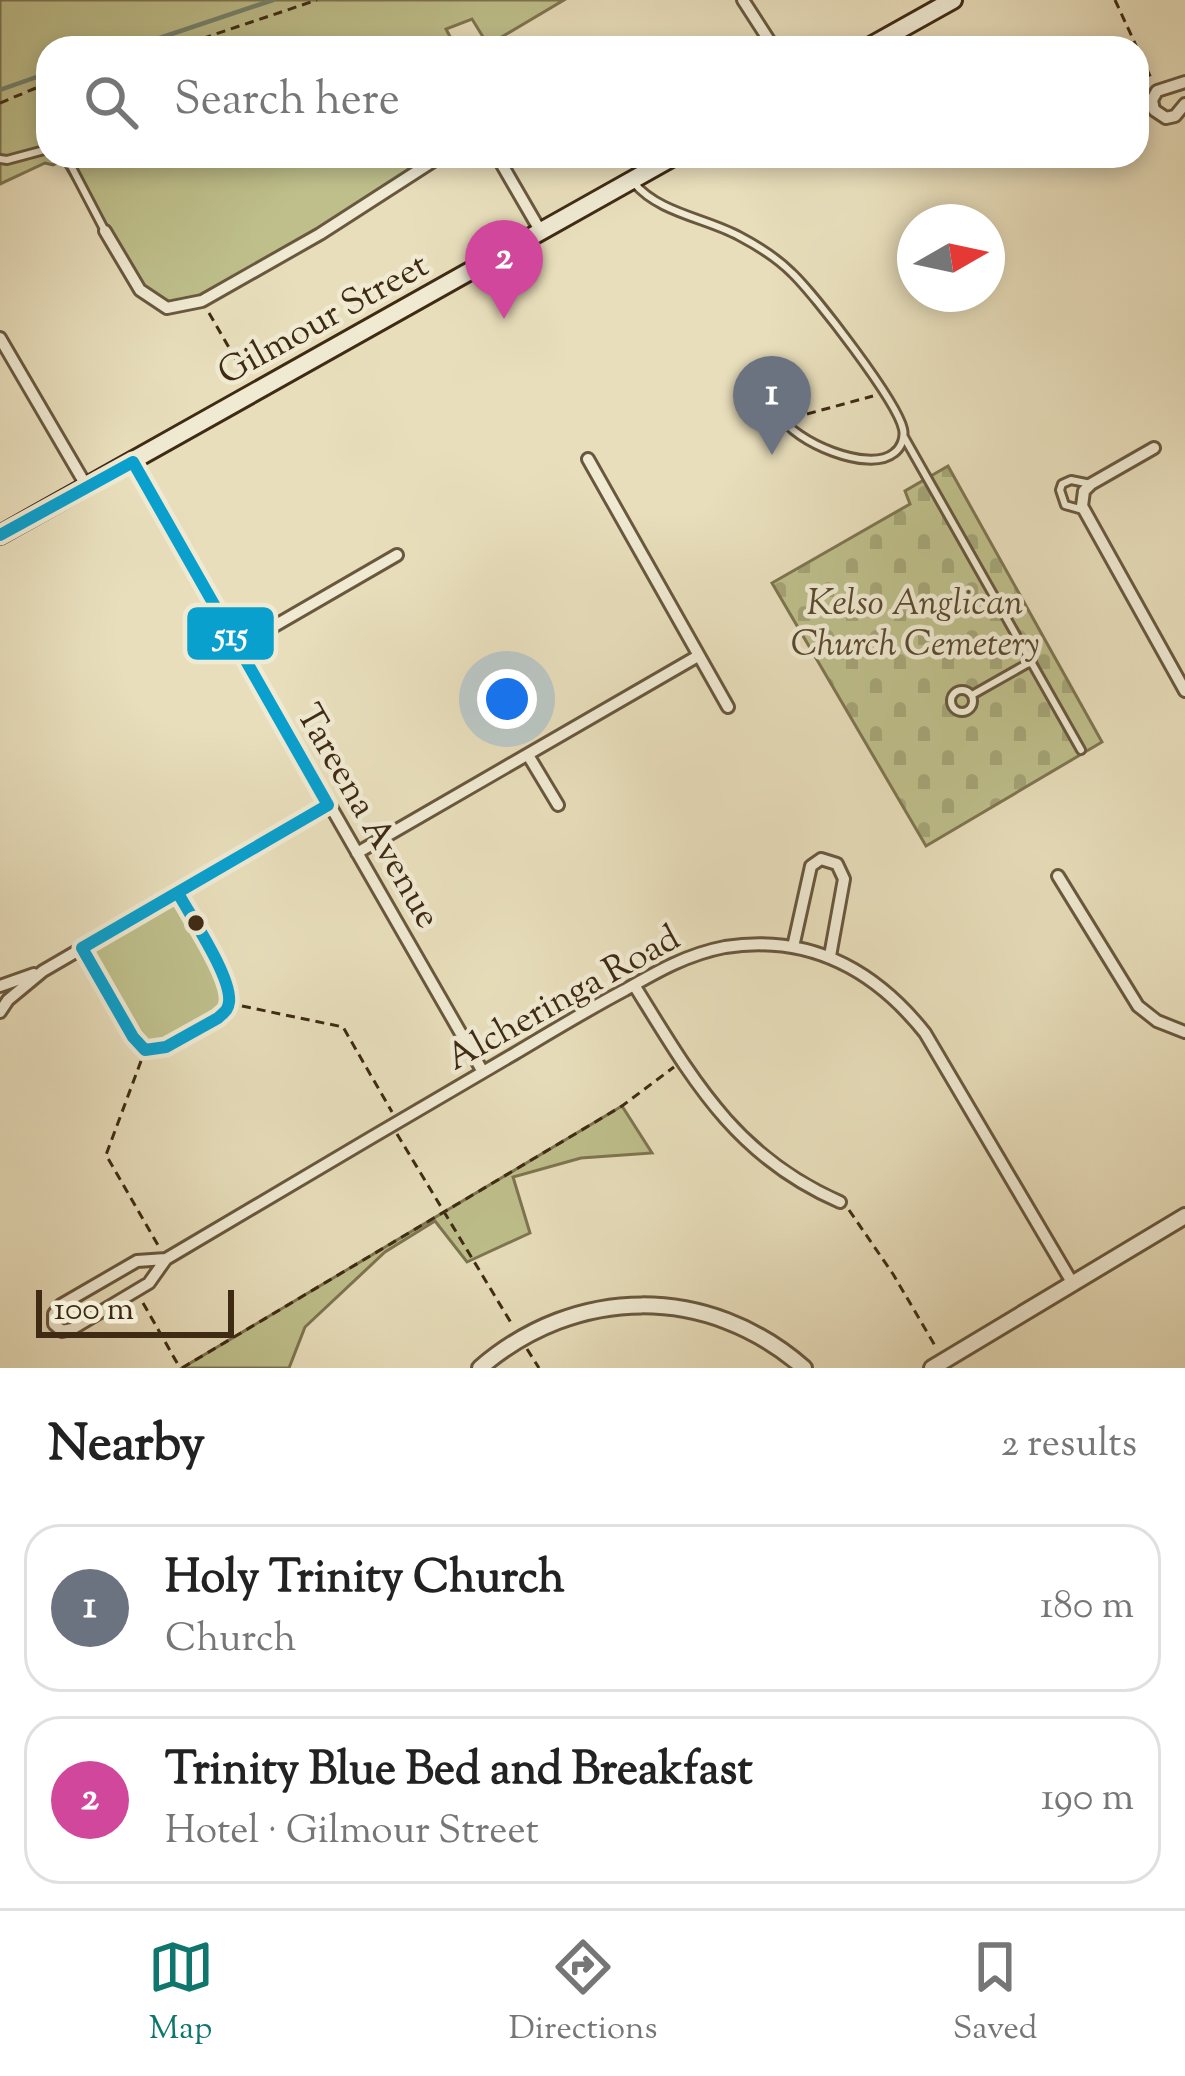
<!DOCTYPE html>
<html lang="en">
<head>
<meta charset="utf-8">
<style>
  body { margin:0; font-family:"Sorts Mill Goudy",serif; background:#f2f2f2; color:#222 }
  .compass { position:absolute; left:897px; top:204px; width:108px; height:108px; border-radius:50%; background:#fff; box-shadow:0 6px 18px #0003; rotate:81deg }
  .scale { position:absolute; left:36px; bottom:30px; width:198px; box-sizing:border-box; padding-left:12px; border:6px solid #3f2b14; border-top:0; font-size:33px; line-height:42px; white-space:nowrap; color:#3f2b14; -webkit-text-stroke:9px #f0ead3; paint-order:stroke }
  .you { position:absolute; left:507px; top:699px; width:42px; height:42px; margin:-30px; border:9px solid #fff; border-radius:50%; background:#1a73e8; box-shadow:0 0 0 18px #1a73e833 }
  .badge { display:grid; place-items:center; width:78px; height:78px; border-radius:50%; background:#0f766e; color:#fff; font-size:39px; font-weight:700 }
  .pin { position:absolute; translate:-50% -99px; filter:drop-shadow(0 3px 6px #0008) }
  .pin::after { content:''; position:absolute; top:63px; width:42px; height:36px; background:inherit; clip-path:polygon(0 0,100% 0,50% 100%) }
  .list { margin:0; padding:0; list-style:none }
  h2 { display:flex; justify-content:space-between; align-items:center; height:156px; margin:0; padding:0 48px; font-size:51px }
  h2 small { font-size:39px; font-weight:400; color:#767676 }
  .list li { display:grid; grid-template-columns:78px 1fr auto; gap:36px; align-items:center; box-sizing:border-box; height:168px; margin:0 24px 24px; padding:0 24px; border:3px solid #e0e0e0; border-radius:36px }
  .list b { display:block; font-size:45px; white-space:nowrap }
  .list p { margin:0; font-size:39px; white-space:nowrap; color:#767676 }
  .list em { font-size:39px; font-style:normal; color:#767676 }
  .icon { flex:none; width:66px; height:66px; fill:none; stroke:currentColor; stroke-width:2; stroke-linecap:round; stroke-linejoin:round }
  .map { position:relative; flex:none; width:1185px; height:1368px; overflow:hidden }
  .search { position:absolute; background:#fff; box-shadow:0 6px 18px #0003; left:36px; right:36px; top:36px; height:132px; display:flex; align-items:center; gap:30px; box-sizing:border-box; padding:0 42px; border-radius:36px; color:#767676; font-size:45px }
  .sheet { height:540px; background:#fff }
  nav { display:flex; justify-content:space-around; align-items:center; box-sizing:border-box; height:168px; border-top:3px solid #e0e0e0; background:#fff; font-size:33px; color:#767676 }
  nav a { display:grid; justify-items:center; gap:6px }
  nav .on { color:#0f766e }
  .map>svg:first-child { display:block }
  .cemetery { fill:url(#cemetery-stones); stroke:#7e7550; stroke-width:3 }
  .green { fill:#bebf8b; stroke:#7e7550; stroke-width:3 }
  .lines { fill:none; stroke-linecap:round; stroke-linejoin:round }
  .stream { stroke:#74836e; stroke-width:4.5 }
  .service-casing { stroke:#69583e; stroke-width:12 }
  .minor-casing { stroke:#69583e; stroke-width:16 }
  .tertiary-casing { stroke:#69583e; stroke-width:20 }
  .secondary-casing { stroke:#3f2b14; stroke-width:22 }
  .path { stroke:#3f2b14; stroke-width:3; stroke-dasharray:9 6; stroke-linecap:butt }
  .service { stroke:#f0ead3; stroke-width:6 }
  .minor { stroke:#f0ead3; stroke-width:10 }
  .tertiary { stroke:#f0ead3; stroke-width:14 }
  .secondary { stroke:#f0ead3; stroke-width:16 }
  .bus-1-casing { stroke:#f0ead3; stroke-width:21 }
  .bus-1 { stroke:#09a0ce; stroke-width:12 }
  .bus-dot { fill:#3f2b14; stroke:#f0ead3; stroke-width:4.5 }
  .labels { text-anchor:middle; stroke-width:9; stroke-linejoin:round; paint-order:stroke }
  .street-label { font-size:36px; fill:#3f2b14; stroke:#f0ead3 }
  .park-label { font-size:36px; font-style:italic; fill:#58492c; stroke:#f0ead3 }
  .line-badge { stroke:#f0ead3; stroke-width:4.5 }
  .badge-label { font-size:33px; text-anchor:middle; font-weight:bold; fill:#fff }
</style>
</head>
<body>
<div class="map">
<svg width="1185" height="1368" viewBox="0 0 1185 1368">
  <defs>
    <pattern id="cemetery-stones" width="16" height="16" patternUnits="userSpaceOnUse" patternTransform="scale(3)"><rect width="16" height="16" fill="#bebf8b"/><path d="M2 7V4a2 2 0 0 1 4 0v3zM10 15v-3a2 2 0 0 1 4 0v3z" fill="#a4a477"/></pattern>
  </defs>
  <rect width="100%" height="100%" fill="#e8debb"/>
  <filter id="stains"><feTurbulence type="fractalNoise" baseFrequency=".00167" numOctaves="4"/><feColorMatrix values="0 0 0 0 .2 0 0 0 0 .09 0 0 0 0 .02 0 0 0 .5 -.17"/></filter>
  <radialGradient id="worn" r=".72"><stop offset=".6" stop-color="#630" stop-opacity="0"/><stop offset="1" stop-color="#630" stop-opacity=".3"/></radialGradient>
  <path class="cemetery" d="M948,466l154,276 -176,104 -154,-263 138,-79 -5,-13z"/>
  <path class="green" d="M0,0h564l-76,45 -16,-26 -26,10 10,19h-408v108h393l-239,145 -35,7 -27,-18 -78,-129 -9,4 -8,-2 -45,21z
    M178,893l49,88v28l-61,38 -21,3 -63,-102z
    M622,1106l30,47 -71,5 -68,19 17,56 -63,29 -32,-41 -50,31 -80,75 -16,41h-107z"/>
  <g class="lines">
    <path class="stream" d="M130,48l143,-48
      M0,90l48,-17"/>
    <defs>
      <path id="service" d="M61,156l8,6 36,69
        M0,159l7,1 41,-11
        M634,183c25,30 72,35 105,53 19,10 38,22 53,37 23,22 105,128 111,156 2,9 -2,19 -9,24 -25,21 -101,-12 -113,-37l2,-5 17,-4
        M904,437l177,313
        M1083,510l-18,-5 -5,-15 2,-6 9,-4 20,4
        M951 701a11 11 0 1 1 22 0a11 11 0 1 1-22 0Z
        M972,695l60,-34"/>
      <path id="minor" d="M743,0l31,48
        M1185,82l-28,9 -5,9 2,10 12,8 9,-2 10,-12
        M497,156l44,76
        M105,231l35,59 27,18 35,-7 118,-67 121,-78
        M0,338l87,149
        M1154,448l-63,36 -7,7 -2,15 103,185
        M588,459l140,248
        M133,462l350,610
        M238,647l159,-92
        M528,755l30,50
        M357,853l341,-197
        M1058,876l80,130 19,15 28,11
        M793,947l18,-81 10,-7 16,5 7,15 -14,77
        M82,948l51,89 12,13 21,-3 52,-29 6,-4 5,-11 -2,-22 -49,-88
        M634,985c58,93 100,171 206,217
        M0,986l34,-12
        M0,1012l8,-12 35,-29 285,-166
        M166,1259l-29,2 -76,44 -7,9v10l8,7 10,-2 77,-46 17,-24c115,-69 232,-137 348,-205 37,-22 73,-44 111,-64 33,-19 63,-36 100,-43 84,-13 149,22 200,86l148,251"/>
      <path id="tertiary" d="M480,1368c96,-83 228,-84 324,0
        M932,1368l253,-152"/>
      <path id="secondary" d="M867,48l86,-48
        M0,535l675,-379"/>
    </defs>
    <use href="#service" class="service-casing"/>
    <use href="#minor" class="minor-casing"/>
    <use href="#tertiary" class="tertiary-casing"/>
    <use href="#secondary" class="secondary-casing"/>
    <path class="path" d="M1115,0l36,78
      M174,48l143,-48
      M0,103l48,-20
      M209,313l37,64
      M807,414l66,-18
      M242,1006l101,21 49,85
      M141,1061l-35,94 53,92
      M397,1134l116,192
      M849,1210l44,64 44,75
      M143,1303l37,65
      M527,1349l12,19
      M182,1368l440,-262 52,-39"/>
    <use href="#service" class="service"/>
    <use href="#minor" class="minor"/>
    <use href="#tertiary" class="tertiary"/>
    <use href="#secondary" class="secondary"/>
    <defs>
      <path id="bus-1" d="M133,462l195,343
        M0,535l133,-73
        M82,948l51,89 12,13 21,-3 52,-29c6,-6 10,-7 11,-16 3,-25 -38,-85 -51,-109
        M82,948l246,-143"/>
    </defs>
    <use href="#bus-1" class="bus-1-casing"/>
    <use href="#bus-1" class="bus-1"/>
  </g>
  <circle class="bus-dot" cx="196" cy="923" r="10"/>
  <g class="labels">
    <g class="street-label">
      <text transform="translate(322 317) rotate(-29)" y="13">Gilmour Street</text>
      <text transform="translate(370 815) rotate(60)" y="13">Tareena Avenue</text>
      <text transform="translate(562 996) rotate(-29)" y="13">Alcheringa Road</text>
    </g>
    <g class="park-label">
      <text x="915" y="614">Kelso Anglican<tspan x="915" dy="41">Church Cemetery</tspan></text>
    </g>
  </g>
  <rect class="line-badge" x="185" y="605" width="91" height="57" rx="12" fill="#09a0ce"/>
  <g class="badge-label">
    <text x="231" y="645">515</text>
  </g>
  <rect width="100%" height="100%" filter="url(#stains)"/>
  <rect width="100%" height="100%" fill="url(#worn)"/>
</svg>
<svg class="compass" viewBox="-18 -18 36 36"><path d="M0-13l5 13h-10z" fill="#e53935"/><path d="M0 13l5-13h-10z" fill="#767676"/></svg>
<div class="scale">100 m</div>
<div class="you"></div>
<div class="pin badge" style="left:772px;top:455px;background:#6b7280">1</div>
<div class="pin badge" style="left:504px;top:319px;background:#d1479c">2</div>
<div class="search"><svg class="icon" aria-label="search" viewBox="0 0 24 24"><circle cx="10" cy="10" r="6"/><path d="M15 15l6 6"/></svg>Search here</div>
</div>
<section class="sheet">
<h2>Nearby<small>2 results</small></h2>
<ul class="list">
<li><span class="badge" style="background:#6b7280">1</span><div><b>Holy Trinity Church</b><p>Church</p></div><em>180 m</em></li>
<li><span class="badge" style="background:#d1479c">2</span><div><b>Trinity Blue Bed and Breakfast</b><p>Hotel · Gilmour Street</p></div><em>190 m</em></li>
</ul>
</section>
<nav>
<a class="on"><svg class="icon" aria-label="map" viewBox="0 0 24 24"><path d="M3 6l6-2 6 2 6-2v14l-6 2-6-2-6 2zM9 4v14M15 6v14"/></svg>Map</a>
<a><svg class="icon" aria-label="directions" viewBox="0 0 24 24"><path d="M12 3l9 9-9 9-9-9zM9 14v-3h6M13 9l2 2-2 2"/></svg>Directions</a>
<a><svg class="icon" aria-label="saved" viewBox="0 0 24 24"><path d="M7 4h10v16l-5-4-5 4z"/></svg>Saved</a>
</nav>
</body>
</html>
